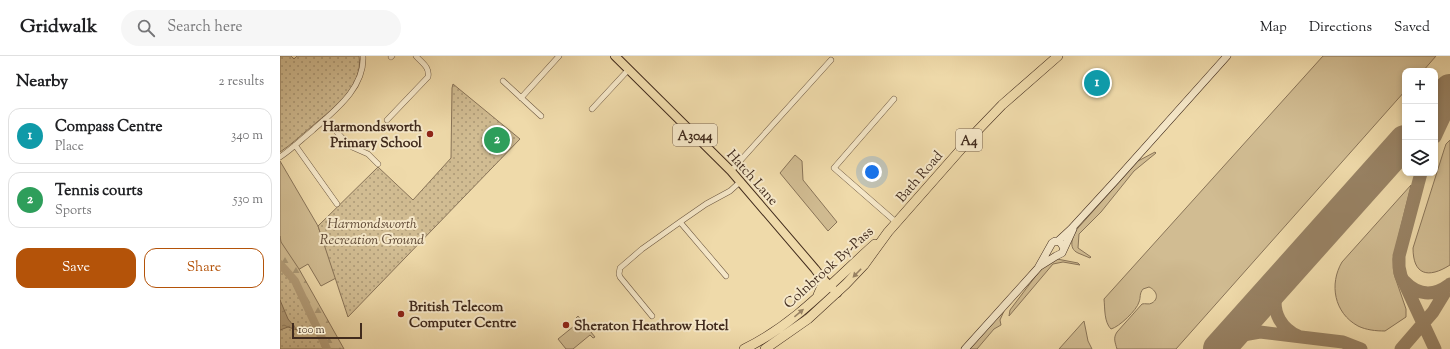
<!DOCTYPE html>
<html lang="en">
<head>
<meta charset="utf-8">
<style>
  body { margin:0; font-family:"Sorts Mill Goudy",serif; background:#f6f6f6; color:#202124 }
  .controls { position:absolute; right:12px; top:12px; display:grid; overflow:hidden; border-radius:8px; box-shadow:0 2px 6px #0003 }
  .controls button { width:36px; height:36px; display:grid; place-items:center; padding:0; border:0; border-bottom:1px solid #e0e0e0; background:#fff; color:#202124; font:20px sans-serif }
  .scale { position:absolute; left:12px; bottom:10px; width:70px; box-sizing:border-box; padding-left:4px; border:2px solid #412b1d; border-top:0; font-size:11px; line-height:14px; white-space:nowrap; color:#412b1d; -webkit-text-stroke:3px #f5e7c8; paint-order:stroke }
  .you { position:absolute; left:592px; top:116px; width:14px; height:14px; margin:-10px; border:3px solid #fff; border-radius:50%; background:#1a73e8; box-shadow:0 0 0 6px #1a73e833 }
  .badge { display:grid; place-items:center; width:26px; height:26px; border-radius:50%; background:#b45309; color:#fff; font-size:13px; font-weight:700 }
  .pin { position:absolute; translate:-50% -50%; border:2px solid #fff; box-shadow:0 1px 4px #0006 }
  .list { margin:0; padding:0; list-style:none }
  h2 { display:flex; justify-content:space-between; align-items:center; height:52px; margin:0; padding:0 16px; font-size:17px }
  h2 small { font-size:13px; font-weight:400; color:#757577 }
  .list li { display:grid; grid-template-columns:26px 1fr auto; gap:12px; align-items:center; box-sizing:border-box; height:56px; margin:0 8px 8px; padding:0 8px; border:1px solid #e0e0e0; border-radius:12px }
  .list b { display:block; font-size:15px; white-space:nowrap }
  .list p { margin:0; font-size:13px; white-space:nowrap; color:#757577 }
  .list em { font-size:13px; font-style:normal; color:#757577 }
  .actions { display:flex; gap:8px; padding:12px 16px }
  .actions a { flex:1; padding:9px 0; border:1px solid #b45309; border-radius:12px; text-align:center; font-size:14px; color:#b45309 }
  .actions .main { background:#b45309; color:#fff }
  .icon { flex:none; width:22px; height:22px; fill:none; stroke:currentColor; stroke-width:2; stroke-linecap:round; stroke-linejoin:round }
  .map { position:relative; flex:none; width:1170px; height:293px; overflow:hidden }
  header { display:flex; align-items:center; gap:24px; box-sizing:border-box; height:56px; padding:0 20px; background:#fff; border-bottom:1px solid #e0e0e0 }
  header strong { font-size:19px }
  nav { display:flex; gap:22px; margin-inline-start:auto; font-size:14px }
  .search { width:280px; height:36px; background:#f6f6f6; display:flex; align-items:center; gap:10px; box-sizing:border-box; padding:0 14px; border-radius:22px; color:#757577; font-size:15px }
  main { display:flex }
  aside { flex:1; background:#fff }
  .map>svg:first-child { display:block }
  .green { fill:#d1bc92; stroke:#897458 }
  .forest { fill:url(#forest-firs); stroke:#897458 }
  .park { fill:url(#park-dots); stroke:#897458 }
  .water { fill:url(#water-ripples); stroke:#867055 }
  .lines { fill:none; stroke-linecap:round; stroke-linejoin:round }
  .river { stroke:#b49e7a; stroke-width:8 }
  .taxiway { stroke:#988264; stroke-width:13 }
  .runway { stroke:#988264; stroke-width:32 }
  .street-casing { stroke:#6c5740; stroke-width:6 }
  .secondary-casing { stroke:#412b1d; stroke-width:8 }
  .primary-casing { stroke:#412b1d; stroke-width:10 }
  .highway-casing { stroke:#412b1d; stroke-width:10 }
  .street { stroke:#f5e7c8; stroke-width:5 }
  .secondary { stroke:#f5e7c8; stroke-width:7 }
  .primary { stroke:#efdaaa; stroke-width:8 }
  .highway { stroke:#efdaaa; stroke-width:9 }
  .oneway { fill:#988264 }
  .poi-dot { fill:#8f2418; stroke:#f5e7c8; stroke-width:1.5 }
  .labels { text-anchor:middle; stroke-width:4; stroke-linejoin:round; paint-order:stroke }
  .shield { fill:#f5e7c8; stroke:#776350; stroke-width:1 }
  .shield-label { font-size:13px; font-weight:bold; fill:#412b1d }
  .poi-label { font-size:14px; font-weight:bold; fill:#412b1d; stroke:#f5e7c8; text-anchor:start }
  .street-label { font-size:14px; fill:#412b1d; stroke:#f5e7c8 }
  .park-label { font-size:14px; font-style:italic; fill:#5e4834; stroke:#f5e7c8 }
</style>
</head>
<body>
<header>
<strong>Gridwalk</strong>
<div class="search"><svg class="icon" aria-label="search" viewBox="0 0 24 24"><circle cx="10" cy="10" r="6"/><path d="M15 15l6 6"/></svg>Search here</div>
<nav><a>Map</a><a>Directions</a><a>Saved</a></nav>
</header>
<main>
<aside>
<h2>Nearby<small>2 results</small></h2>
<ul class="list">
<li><span class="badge" style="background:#0f9aa8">1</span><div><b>Compass Centre</b><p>Place</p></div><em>340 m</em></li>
<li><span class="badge" style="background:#2e9e5b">2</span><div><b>Tennis courts</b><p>Sports</p></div><em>530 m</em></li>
</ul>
<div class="actions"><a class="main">Save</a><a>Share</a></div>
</aside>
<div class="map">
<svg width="1170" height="293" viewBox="0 0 1170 293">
  <defs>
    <pattern id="forest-firs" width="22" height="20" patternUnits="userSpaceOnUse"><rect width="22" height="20" fill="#d1bc92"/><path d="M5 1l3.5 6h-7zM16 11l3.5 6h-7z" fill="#ab9977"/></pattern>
    <pattern id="park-dots" width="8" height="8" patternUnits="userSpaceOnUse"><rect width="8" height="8" fill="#d1bc92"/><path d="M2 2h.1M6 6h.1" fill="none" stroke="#ab9977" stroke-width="1.8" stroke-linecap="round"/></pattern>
    <pattern id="water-ripples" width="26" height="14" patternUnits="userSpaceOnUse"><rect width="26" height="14" fill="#b49e7a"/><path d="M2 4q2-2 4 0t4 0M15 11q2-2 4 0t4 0" fill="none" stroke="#948163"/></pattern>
  </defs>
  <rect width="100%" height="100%" fill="#efdaaa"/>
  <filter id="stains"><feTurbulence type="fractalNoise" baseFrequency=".005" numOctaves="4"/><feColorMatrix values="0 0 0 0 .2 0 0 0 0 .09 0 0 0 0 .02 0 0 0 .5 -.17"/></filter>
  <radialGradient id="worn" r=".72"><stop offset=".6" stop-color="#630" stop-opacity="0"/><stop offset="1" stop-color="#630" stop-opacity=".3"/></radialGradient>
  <path class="green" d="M1043,0h113l-13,15h-18v20l-229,258h-59c-2,-7 -4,-11 0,-17l25,-28c3,-1 7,1 10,-1 8,-5 4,-13 -3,-16l-6,2c-4,5 -2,8 -4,13 -2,8 -20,25 -28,27 -7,-7 -6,-20 -7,-30z
    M1170,84v125c-22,14 -37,10 -37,-17l31,-98 2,-6z
    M875,96l1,1 -22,18 -33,41 -22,22 -1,14 13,9 -1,1c-4,-2 -8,-3 -12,-5 -11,-5 -5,-18 0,-25l60,-67z
    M515,99l7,6 1,19 34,42 -9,9 -48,-58z
    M0,105l38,65 18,52 -15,8 -13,-22 -17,10 -11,-14z
    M1131,129l-18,74 1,15 12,35v8l-21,14c-9,0 -19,-1 -27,-5 -24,-13 -29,-42 -16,-64z
    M777,203l21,4 2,2 -17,-3 -10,2 -44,52 1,-6 28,-37 7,-7z
    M724,255l-4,9 1,5 -7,4 -17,20h-7z
    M298,260l17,21 -2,1 -3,-3 -17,14h-7l-8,-10 21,-17 -3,-4z
    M804,265l4,20 4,8h-33z"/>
  <path class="forest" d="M0,180l1,6 18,27 45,80h-16l-32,-69 -16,-20z"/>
  <path class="park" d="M0,0h11l3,3 3,-3h62c5,31 -28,54 -48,71 -10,8 -20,18 -31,25z
    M173,28l67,55 -172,178 -30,-91 60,-59 35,33 38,-42 1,-70z
    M0,208l15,17 32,68h-47z"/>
  <path class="water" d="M0,244l8,19 9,11 -9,-3 -8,3z"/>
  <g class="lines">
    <path class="river" d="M0,208l15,17 32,68"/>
    <path class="taxiway" d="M1155,81l15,-32
      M1141,117l-22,83v11l2,9 34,73
      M1003,222c-2,6 -6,11 -7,17 -4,18 6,34 22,41
      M1124,225c13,14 29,16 45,4
      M941,291l22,-12 17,-3 83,10 18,7
      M1121,293l32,-37 17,-28"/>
    <path class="runway" d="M1155,51l15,-17
      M939,293l186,-208"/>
    <defs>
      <path id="street" d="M111,1l1,-1
        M223,25l38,35
        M241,42l38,-42
        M614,43l-60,69 63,55
        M312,53l37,-40
        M45,63l21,23 6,5 16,7 10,10
        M107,64l41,-43c2,-10 -6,-14 -12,-21
        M15,89l42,59
        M0,101c12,-8 22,-18 33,-27 21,-19 52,-42 50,-74
        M451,115l100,-111
        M400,166l46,54
        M372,260l-32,-39 -1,-3 1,-6 22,-19 38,-27 26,-18 24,-13 11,-10"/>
      <path id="secondary" d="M778,185l13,-12 45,-49 111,-124
        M760,210l16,-10 6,-3 11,-24
        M685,293l73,-81 14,-25 3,-2 5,1 4,6"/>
      <path id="primary" d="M335,0l116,115 84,98 6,8 16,16"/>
      <path id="highway" d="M538,239l4,-9 1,-7
        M464,293c52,-25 89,-68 131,-105
        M485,293l43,-30 38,-35 18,-19 24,-33 89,-101 25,-26 56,-49"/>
    </defs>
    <use href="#street" class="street-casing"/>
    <use href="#secondary" class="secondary-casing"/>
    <use href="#primary" class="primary-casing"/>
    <use href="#highway" class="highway-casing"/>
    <use href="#street" class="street"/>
    <use href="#secondary" class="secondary"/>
    <use href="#primary" class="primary"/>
    <use href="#highway" class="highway"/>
  </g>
  <defs><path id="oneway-solid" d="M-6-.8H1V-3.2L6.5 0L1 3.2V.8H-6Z"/></defs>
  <g class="oneway">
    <use href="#oneway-solid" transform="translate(577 217) rotate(134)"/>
    <use href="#oneway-solid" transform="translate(519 257) rotate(-40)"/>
  </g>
  <g class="poi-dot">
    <circle cx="150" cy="78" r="4"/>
    <circle cx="121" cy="258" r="4"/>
    <circle cx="286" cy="269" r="4"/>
  </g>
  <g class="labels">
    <g class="shield">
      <rect x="393" y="68" width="44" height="22" rx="3"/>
      <rect x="676" y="73" width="26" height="22" rx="3"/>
    </g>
    <g class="shield-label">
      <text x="415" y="84">A3044</text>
      <text x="689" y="89">A4</text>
    </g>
    <g class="poi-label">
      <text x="142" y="75" text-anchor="end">Harmondsworth<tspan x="142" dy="16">Primary School</tspan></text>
      <text x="129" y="255">British Telecom<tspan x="129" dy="16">Computer Centre</tspan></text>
      <text x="294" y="274">Sheraton Heathrow Hotel</text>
    </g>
    <g class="street-label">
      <text transform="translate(639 120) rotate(-49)" y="5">Bath Road</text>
      <text transform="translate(473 121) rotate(48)" y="5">Hatch Lane</text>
      <text transform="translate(548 211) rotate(-42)" y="5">Colnbrook By-Pass</text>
    </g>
    <g class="park-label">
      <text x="92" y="172">Harmondsworth<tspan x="92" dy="16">Recreation Ground</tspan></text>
    </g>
  </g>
  <rect width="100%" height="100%" filter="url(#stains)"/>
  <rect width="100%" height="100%" fill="url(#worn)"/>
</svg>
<div class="controls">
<button>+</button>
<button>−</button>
<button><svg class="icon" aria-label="layers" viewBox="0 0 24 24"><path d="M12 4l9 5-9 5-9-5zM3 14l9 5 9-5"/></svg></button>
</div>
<div class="scale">100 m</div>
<div class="you"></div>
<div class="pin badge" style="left:817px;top:27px;background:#0f9aa8">1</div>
<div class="pin badge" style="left:217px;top:84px;background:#2e9e5b">2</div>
</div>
</main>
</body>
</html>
